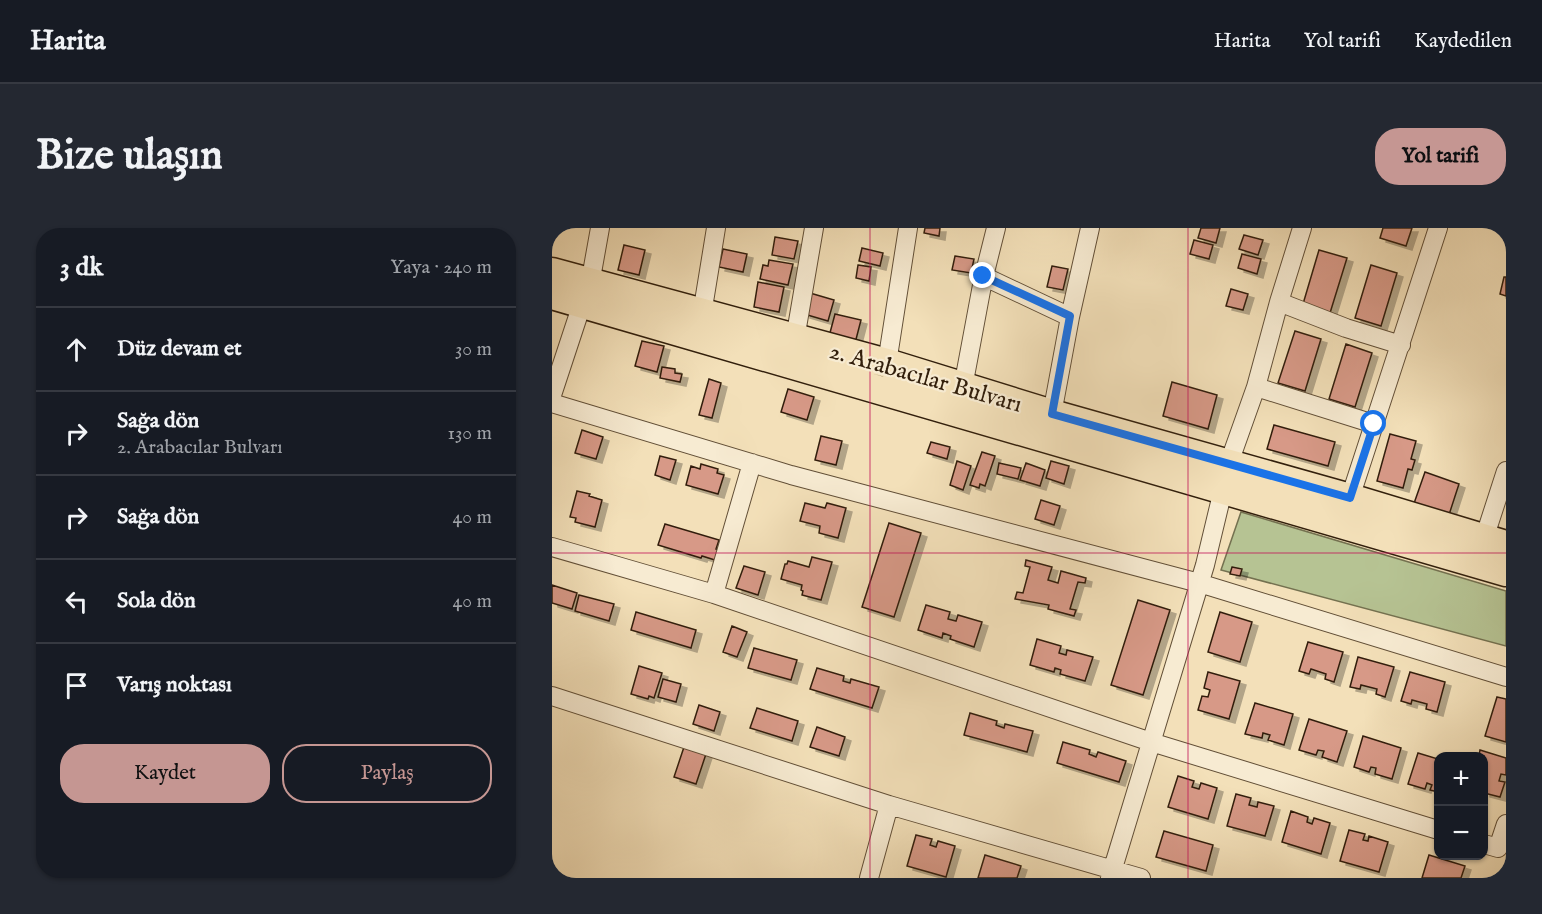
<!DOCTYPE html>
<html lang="tr">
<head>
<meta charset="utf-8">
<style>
  body { margin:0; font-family:"IM FELL English",serif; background:#242831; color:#f1f3f6 }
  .controls { position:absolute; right:18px; bottom:18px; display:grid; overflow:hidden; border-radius:12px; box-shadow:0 2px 4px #0004 }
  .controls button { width:54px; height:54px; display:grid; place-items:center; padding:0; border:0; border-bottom:2px solid #363941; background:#171b24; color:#f1f3f6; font:30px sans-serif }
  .stop { position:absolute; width:18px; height:18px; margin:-14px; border:4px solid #1a73e8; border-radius:50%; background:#fff }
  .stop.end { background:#1a73e8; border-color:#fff; box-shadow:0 2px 6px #0008 }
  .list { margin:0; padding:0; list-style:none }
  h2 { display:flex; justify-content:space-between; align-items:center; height:78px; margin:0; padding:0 24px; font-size:26px }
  h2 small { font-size:20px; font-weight:400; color:#9ea1a6 }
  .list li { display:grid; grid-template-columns:39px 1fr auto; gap:18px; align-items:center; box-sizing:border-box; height:84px; padding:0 24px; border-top:2px solid #363941 }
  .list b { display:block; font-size:22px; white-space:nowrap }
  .list p { margin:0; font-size:20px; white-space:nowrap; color:#9ea1a6 }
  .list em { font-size:20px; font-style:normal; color:#9ea1a6 }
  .actions { display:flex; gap:12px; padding:18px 24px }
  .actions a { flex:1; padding:14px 0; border:2px solid #c59692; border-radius:24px; text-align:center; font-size:21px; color:#c59692 }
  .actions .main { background:#c59692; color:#111 }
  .icon { flex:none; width:33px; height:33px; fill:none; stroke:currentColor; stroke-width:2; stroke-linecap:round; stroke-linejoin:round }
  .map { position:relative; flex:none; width:954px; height:650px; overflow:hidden; border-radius:24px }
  header { display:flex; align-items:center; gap:36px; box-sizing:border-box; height:84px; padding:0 30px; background:#171b24; border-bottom:2px solid #363941 }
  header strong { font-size:28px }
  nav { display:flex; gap:33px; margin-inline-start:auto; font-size:21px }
  .intro { display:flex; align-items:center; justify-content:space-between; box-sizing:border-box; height:144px; padding:0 36px }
  h1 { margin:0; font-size:42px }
  .button { padding:15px 27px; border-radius:24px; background:#c59692; color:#111; font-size:21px; font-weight:700 }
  main { display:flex; gap:36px; padding:0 36px }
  aside { flex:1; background:#171b24; border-radius:24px; box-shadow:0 2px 4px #0004 }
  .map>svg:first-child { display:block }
  .green { fill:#b6c393; stroke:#747150; stroke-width:1.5 }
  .building { fill:#d79987; stroke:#321f0c; stroke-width:1.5; filter:url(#shadow) }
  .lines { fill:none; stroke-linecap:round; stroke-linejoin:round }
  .street-casing { stroke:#624f37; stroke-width:20 }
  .primary-casing { stroke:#321f0c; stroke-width:31 }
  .street { stroke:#f7ebd2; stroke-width:18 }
  .primary { stroke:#f3e0b9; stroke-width:28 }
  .route { stroke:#1a73e8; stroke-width:8 }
  .grid { fill:none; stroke:#c2185b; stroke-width:1.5; stroke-opacity:0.55 }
  .labels { text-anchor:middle; stroke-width:4.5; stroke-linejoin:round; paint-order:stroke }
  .street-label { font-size:24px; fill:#321f0c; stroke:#f7ebd2 }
</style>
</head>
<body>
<header>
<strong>Harita</strong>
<nav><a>Harita</a><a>Yol tarifi</a><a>Kaydedilen</a></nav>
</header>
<div class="intro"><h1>Bize ulaşın</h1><a class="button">Yol tarifi</a></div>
<main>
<aside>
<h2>3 dk<small>Yaya · 240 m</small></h2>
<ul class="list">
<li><svg class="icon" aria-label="ahead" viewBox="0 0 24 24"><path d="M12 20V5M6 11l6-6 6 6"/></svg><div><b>Düz devam et</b></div><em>30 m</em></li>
<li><svg class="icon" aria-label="right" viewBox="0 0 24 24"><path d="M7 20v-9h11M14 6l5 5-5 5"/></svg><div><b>Sağa dön</b><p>2. Arabacılar Bulvarı</p></div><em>130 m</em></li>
<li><svg class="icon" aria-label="right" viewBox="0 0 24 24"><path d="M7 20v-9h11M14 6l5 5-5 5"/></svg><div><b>Sağa dön</b></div><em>40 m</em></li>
<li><svg class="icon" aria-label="left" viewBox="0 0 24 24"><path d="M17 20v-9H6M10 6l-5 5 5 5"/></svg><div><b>Sola dön</b></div><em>40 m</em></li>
<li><svg class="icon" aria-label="arrive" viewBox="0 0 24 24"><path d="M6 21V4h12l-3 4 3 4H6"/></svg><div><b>Varış noktası</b></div></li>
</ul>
<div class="actions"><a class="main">Kaydet</a><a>Paylaş</a></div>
</aside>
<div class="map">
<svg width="954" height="650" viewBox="0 0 954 650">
  <defs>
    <filter id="shadow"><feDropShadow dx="6" dy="4" stdDeviation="0" flood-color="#0004"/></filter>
  </defs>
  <rect width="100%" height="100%" fill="#f3e0b9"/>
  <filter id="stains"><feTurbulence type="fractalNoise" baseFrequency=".00333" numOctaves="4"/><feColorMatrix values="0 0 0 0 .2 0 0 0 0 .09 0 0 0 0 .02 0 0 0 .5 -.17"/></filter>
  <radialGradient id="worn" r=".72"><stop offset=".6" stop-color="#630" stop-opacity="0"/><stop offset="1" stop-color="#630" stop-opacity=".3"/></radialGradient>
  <path class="green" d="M689,284l265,79v55l-285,-76z"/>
  <path class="building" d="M373,0h15l-1,8 -15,-3z
    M649,0h19l-4,15 -18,-5z
    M831,0h29l-6,18 -26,-8z
    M692,7l19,5 -5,15 -19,-6z
    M223,9l23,4 -4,18 -22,-4z
    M642,12l19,5 -4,14 -19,-5z
    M72,17l21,5 -6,25 -21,-5z
    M310,20l21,5 -3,13 -21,-5z
    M171,21l24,5 -4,18 -24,-5z
    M767,22l28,8 -17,55 -27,-9z
    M690,26l19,5 -4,15 -19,-6z
    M403,28l19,3 -3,14 -19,-3z
    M217,32l24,4 -5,21 -28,-6 3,-14 5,1z
    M306,37l13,2 -2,14 -13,-3z
    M819,37l26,8 -16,53 -26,-8z
    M500,38l16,3 -5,21 -16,-3z
    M952,49h2v19l-6,-2z
    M206,54l26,5 -5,25 -25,-5z
    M679,61l17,5 -5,16 -17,-4z
    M258,65l24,7 -6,21 -24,-7z
    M283,86l26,6 -8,31 -26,-7z
    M743,103l26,8 -16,52 -27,-8z
    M90,113l22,5 -7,26 -22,-6z
    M794,116l26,9 -17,54 -26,-8z
    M110,139l13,2v4l7,1 -2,8 -20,-4z
    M157,151l12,4 -9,35 -13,-3z
    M620,154l45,13 -9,34 -45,-13z
    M236,161l26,8 -7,23 -26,-8z
    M722,197l61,17 -7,24 -61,-17z
    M30,202l21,7 -7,22 -21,-6z
    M838,206l26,7 -5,18 4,1 -3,10 -4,-1 -5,19 -26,-7z
    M269,208l21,5 -6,24 -21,-5z
    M379,214l19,5 -3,12 -20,-6z
    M430,224l13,4 -10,30 -5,-2 -1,4 -9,-3z
    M108,228l16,4 -6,20 -15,-5z
    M405,233l14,5 -8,24 -13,-5z
    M499,233l18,5 -5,18 -18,-6z
    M447,235l22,5 -3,11 -21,-5z
    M474,235l19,7 -5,16 -20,-6z
    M149,236l17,5 -1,4 7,2 -6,19 -32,-9 5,-19 9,3z
    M873,244l34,12 -13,40 -35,-12z
    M25,263l13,3 -1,2 13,4 -7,27 -20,-5 1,-4 -6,-1z
    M489,272l19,6 -6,19 -19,-6z
    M253,275l20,5 2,-5 19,5 -8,30 -19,-5 1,-7 -20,-5z
    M337,295l32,10 -27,84 -32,-10z
    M113,296l54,16 -3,9 5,2 -3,10 -16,-5 -1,2 -43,-13z
    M260,329l20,5 -11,38 -19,-5 1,-4 -2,-1 1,-5 -21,-6 4,-15h2l1,-3 21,6z
    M474,332l26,7 -4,13 10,3 3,-12 25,7 -1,5 -7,-1 -8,27 6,1 -2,6 -26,-7 1,-4 -34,-6 2,-7 6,1 7,-26 -5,-1z
    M192,338l21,6 -7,23 -22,-7z
    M680,339l10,2 -2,7 -10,-2z
    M0,357l25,8 -5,16 -20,-6z
    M27,367l35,9 -5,17 -34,-10z
    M586,372l32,10 -27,85 -32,-10z
    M374,377l24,7 -2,7 8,2 2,-6 24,7 -8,25 -24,-8 1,-3 -8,-3 -1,5 -24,-8z
    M84,384l60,18 -5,18 -60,-18z
    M668,384l32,10 -12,40 -32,-10z
    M180,398l15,6 -10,25 -14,-5z
    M485,411l24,7 -2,7 7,2 1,-5 26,7 -8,24 -25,-7 1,-4 -6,-2 -1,4 -24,-7z
    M756,414l35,10 -9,30 -9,-3 1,-5 -15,-5 -2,5 -10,-3z
    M202,420l43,12 -6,20 -43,-12z
    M806,429l36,10 -9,30 -9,-3 1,-5 -16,-4 -1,4 -10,-2z
    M87,438l23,7 -8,25 -5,-2 -1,3 -17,-5z
    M265,440l27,8 -1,5 7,2 1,-4 28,8 -7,21 -62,-19z
    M656,444l32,9 -11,38 -31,-9 4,-14 6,1 2,-7 -6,-2z
    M858,444l35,10 -8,30 -11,-3 1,-5 -15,-4 -1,4 -10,-3z
    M111,451l18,5 -5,18 -18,-5z
    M945,469l9,2v43l-21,-6z
    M703,475l38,11 -9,31 -16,-5 2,-5 -7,-2 -1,5 -17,-4z
    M147,477l21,7 -6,19 -21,-7z
    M205,480l41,13 -6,20 -42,-13z
    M418,485l27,8 -1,4 8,3 1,-4 28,7 -6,21 -63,-17z
    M757,491l38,12 -10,31 -15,-5 2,-6 -6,-1 -2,5 -17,-5z
    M265,499l28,10 -6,19 -29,-9z
    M811,508l38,12 -9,31 -17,-5 1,-6 -5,-1 -2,5 -15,-5z
    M511,514l27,8 -1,4 7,3 2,-5 28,9 -7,21 -62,-19z
    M132,519l22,7 -10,30 -22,-7z
    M928,522l26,8v17l-5,-1 -2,7 6,1 -5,15 -16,-4v-37h-5z
    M866,525l20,6v33l-8,-2 2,-5 -5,-2 -2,6 -17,-5z
    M626,548l16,5 -2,6 7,2 2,-6 16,5 -9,31 -40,-12z
    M684,566l15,4 -2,7 8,2 1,-5 16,4 -9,30 -38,-10z
    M739,583l17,6 -1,5 5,2 2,-6 16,5 -9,31 -39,-12z
    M797,602l16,4 -2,6 5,1 1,-5 19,6 -9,30 -39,-11z
    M612,603l49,14 -7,26 -50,-14z
    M364,607l16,4 -2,6 6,2 2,-6 17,5 -9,31 -39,-11z
    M433,627l36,11 -4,12h-39z
    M877,627l36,11 -4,12h-39z"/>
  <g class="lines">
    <defs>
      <path id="street" d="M431,48l87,41
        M727,74l67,26 55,17
        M150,86l14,-86
        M243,111l19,-111
        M335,135l21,-135
        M411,159l20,-107 13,-52
        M704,159l118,37
        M0,167l30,-91 8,-20 10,-56
        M0,175l239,72 408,108 307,94
        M500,186l18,-97 20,-89
        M677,235l27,-76 23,-85 23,-74
        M798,270l88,-270
        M932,311l22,-68
        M0,319l162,47 437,148 287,88
        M162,366l38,-131
        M0,468l337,109
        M932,616l14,4 8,-24
        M317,650l20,-73 252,73
        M558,650l95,-313 18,-75"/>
      <path id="primary" d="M0,44l335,91 165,51 298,84 156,47
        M0,67l954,277"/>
    </defs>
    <use href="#street" class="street-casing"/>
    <use href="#primary" class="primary-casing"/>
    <use href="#street" class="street"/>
    <use href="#primary" class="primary"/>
  </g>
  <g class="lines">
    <path class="route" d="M431,48l87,40 -18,98 298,84 24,-74"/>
  </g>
  <path class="grid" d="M318,0v650M636,0v650M0,325h954"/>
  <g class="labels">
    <g class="street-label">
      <text transform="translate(374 149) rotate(16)" y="8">2. Arabacılar Bulvarı</text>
    </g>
  </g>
  <rect width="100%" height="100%" filter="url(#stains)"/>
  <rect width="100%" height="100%" fill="url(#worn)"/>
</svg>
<div class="controls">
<button>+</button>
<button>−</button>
</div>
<div class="stop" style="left:822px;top:196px"></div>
<div class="stop end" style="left:431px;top:48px"></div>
</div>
</main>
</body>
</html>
